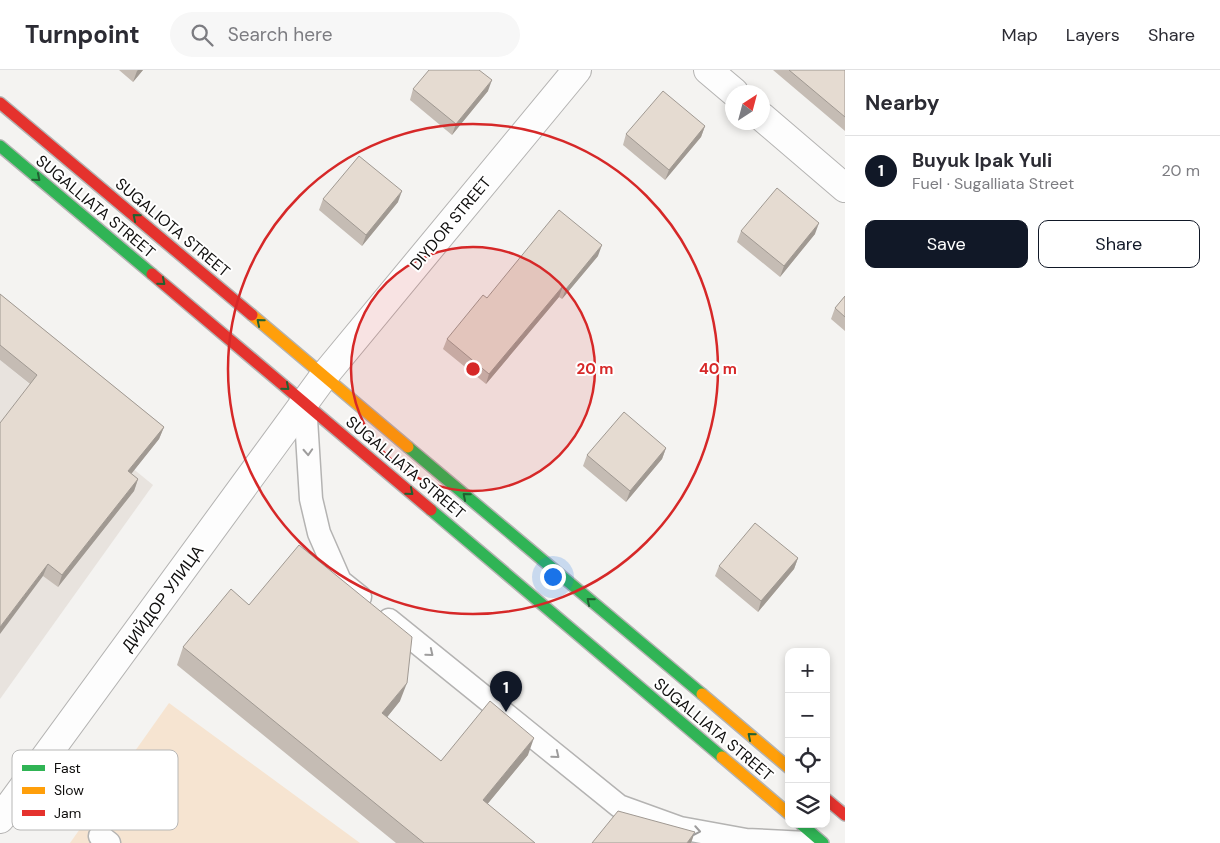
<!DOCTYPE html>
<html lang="en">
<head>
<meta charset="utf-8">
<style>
  body { margin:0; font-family:"DM Sans",sans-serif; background:#f7f7f7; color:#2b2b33 }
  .controls { position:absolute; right:15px; bottom:15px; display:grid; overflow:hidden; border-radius:10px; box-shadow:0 2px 8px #0003 }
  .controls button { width:45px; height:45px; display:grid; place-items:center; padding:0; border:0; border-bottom:1px solid #e1e1e2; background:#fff; color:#2b2b33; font:25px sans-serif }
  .compass { position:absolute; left:725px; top:15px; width:45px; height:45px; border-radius:50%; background:#fff; box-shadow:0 2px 8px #0003; rotate:36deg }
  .you { position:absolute; left:552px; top:506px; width:18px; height:18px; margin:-12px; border:4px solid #fff; border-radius:50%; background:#1a73e8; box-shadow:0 0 0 8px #1a73e833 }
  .badge { display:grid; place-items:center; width:32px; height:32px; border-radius:50%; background:#111827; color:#fff; font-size:16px; font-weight:700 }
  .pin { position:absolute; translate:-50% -41px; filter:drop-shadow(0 1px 2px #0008) }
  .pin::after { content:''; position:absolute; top:26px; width:18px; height:15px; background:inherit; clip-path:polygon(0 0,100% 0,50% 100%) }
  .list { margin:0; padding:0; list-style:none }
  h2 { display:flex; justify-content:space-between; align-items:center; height:65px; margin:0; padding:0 20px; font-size:21px }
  h2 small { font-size:16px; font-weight:400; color:#7c7c81 }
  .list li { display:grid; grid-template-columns:32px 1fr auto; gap:15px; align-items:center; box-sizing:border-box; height:70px; padding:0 20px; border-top:1px solid #e1e1e2 }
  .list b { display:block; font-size:19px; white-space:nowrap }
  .list p { margin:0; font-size:16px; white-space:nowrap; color:#7c7c81 }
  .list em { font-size:16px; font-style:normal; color:#7c7c81 }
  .actions { display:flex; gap:10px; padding:15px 20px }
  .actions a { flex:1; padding:11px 0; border:1px solid #111827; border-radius:10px; text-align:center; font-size:18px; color:#111827 }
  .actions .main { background:#111827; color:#fff }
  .icon { flex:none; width:28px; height:28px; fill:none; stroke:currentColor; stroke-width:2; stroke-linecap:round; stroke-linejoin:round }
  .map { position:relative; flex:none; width:845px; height:773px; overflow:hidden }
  header { display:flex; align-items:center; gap:30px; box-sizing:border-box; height:70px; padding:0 25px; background:#fff; border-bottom:1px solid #e1e1e2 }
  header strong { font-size:24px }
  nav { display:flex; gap:28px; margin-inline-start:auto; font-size:18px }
  .search { width:350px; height:45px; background:#f7f7f7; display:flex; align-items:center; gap:12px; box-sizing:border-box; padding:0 18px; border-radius:28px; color:#7c7c81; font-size:19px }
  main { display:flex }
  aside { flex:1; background:#fff }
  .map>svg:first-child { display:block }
  .built { fill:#e8e3de }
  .green { fill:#f6e4d1 }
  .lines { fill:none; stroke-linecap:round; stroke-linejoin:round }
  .lane-casing { stroke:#b4b3b2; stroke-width:25 }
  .street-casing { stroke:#b4b3b2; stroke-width:30 }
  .fast-casing { stroke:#b4b3b2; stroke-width:14 }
  .slow-casing { stroke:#b4b3b2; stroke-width:14 }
  .jam-casing { stroke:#b4b3b2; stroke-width:14 }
  .lane { stroke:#fdfdfd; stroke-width:22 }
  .street { stroke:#fdfdfd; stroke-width:28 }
  .fast { stroke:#30b455; stroke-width:11 }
  .slow { stroke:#ff9f0a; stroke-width:11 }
  .jam { stroke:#e5322d; stroke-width:11 }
  .wall { fill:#c5bcb4 }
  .shaded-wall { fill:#a09992 }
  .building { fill:#e5dbd1; stroke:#a09992 }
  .oneway { stroke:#206131 }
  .oneway2 { stroke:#9e9d9d }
  .ring { fill:none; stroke:#d62828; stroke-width:2.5 }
  .labels { text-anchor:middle; stroke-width:4; stroke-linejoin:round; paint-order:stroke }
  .street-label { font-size:16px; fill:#0f0e0d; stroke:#fff }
  .key { fill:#fff; stroke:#b7b7b6; stroke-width:1 }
  .key-label { font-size:14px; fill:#0f0e0d }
  .centre { fill:#d62828; stroke:#fff; stroke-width:2.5 }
  .ring-label { font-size:15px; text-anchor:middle; font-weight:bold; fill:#d62828; stroke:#fff; stroke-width:4; stroke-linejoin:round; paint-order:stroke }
</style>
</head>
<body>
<header>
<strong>Turnpoint</strong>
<div class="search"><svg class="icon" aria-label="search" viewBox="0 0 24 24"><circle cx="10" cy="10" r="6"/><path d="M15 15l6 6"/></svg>Search here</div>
<nav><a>Map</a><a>Layers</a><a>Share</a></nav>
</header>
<main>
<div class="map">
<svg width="845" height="773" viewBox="0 0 845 773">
  <rect width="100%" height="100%" fill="#f4f3f1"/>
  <path class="built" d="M0,290l153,125 -153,214z"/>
  <path class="green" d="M169,633l191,140h-290z"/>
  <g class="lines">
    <defs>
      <path id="lane" d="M305,333l6,96 8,34 21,48 20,16
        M389,550l230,186 61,22 66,12 61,3
        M100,766l9,7"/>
      <path id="street" d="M708,0l26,22
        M762,47l83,71
        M0,749l324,-443 253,-306"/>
      <path id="fast" d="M0,76l152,128
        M408,377l294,247
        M431,440l291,247
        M801,754l22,19"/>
      <path id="slow" d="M252,245l156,132
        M702,624l87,74
        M722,687l67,57"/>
      <path id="jam" d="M0,33l252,212
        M152,204l279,236
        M826,729l19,16"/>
    </defs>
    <use href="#lane" class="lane-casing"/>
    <use href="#street" class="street-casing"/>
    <use href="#fast" class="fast-casing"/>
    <use href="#slow" class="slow-casing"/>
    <use href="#jam" class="jam-casing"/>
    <use href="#lane" class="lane"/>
    <use href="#street" class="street"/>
    <use href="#fast" class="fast"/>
    <use href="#slow" class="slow"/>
    <use href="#jam" class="jam"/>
  </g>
  <path class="wall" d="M119,0h24l-10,12z
    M773,0h72v61z
    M413,19l75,2 -36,44 -42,-35z
    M705,56l-4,11 -36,43 -42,-35 3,-11z
    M323,129l75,3 -36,44 -43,-36z
    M741,161l74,3 -35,43 -43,-35z
    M598,186l-36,43 -3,-2 -73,87 -43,-35 4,-10 40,-41z
    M0,224l164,133 -5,12 -28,35 7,5 -4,12 -76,96 -15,-11 -13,-192 -30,-24z
    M845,226v35l-14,-12 4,-11z
    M666,378l-4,11 -36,43 -43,-36 4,-11z
    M798,488l-4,11 -36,43 -43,-36 4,-10z
    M183,577l217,54 -13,16 54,44 87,-6 -41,49 48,39h-139l-219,-178z"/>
  <path class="shaded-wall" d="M138,0h5l-10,12 4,-11z
    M492,10l-4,11 -36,44 4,-11z
    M705,56l-4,11 -36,43 4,-10z
    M402,121l-4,11 -36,44 4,-11z
    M819,153l-4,11 -35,43 4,-11z
    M602,175l-4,11 -36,43 4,-10z
    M563,216l-4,11 -73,87 3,-10z
    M164,357l-5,12 -35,44 4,-12z
    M666,378l-4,11 -36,43 4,-11z
    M138,409l-4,12 -76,96 4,-12z
    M798,488l-4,11 -36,43 3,-11z
    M48,494l-5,12 -43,58v-7z
    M407,613l-7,18 -24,30 6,-18z
    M534,668l-6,17 -52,63 7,-18z
    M695,762l-4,11h-4z"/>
  <path class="building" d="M429,0h50l13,10 -36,44 -43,-35z
    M789,0h56v47z
    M663,21l42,35 -36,44 -43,-36z
    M359,86l43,35 -36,44 -43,-36z
    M777,118l42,35 -35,43 -43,-35z
    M559,140l43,35 -36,44 -3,-3 -74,88 -42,-35 36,-44 4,3z
    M0,224l164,133 -36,44 10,8 -76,96 -14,-11 -48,63v-204l37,-48 -37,-30z
    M845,226v21l-10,-9z
    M624,342l42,36 -36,43 -43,-36z
    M755,453l43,35 -37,43 -42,-35z
    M299,475l113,92 -5,46 -25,30 59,48 49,-60 44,37 -51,62 52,43h-111l-241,-196 48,-58 18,16z
    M618,741l77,21 -8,11h-95z"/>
  <defs><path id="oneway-chevron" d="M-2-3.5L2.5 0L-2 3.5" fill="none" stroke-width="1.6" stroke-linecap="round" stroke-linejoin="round" transform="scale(1.25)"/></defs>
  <g class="oneway">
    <use href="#oneway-chevron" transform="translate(37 108) rotate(40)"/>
    <use href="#oneway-chevron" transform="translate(136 147) rotate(-140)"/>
    <use href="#oneway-chevron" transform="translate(162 212) rotate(40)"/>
    <use href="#oneway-chevron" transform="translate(260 252) rotate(-140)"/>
    <use href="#oneway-chevron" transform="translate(286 317) rotate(40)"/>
    <use href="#oneway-chevron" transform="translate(410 422) rotate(40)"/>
    <use href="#oneway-chevron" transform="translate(466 426) rotate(-140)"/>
    <use href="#oneway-chevron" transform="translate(590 531) rotate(-140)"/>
    <use href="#oneway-chevron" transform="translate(751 666) rotate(-140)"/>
  </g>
  <g class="oneway2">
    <use href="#oneway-chevron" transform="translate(308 382) rotate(87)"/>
    <use href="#oneway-chevron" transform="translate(430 583) rotate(39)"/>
    <use href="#oneway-chevron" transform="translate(556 685) rotate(39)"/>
    <use href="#oneway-chevron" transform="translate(697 761) rotate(10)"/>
  </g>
  <circle cx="473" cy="299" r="122" fill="#d62828" fill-opacity=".12"/>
  <g class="ring">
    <circle cx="473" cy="299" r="122"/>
    <circle cx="473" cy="299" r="245"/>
  </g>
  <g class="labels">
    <g class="street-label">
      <text transform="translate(96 136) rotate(40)" y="6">SUGALLIATA STREET</text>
      <text transform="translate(450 153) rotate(-50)" y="6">DIYDOR STREET</text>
      <text transform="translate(173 157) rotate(40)" y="6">SUGALIOTA STREET</text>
      <text transform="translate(406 397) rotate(40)" y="6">SUGALLIATA STREET</text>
      <text transform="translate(162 528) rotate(-54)" y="6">ДИЙДОР УЛИЦА</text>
      <text transform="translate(714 659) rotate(40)" y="6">SUGALLIATA STREET</text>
    </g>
  </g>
  <rect x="12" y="680" width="166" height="80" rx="8" class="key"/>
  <rect x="22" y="695" width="23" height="6" fill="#30b455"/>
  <rect x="22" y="717" width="23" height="7" fill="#ff9f0a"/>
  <rect x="22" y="740" width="23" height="6" fill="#e5322d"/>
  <g class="key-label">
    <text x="54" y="703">Fast</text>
    <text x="54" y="725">Slow</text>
    <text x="54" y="748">Jam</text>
  </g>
  <circle cx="473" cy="299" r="8" class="centre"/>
  <g class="ring-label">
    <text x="595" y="304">20 m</text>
    <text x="718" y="304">40 m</text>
  </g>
</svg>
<div class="controls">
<button>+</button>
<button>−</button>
<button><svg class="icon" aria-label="locate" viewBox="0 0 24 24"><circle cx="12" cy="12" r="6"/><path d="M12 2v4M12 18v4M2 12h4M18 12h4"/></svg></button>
<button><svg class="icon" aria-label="layers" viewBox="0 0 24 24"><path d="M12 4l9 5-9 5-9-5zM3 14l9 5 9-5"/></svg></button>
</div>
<svg class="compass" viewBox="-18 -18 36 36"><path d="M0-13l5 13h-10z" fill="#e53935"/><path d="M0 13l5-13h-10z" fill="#7c7c81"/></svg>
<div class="you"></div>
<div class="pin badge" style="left:506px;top:642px">1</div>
</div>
<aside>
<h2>Nearby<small></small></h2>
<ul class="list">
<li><span class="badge">1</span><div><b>Buyuk Ipak Yuli</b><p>Fuel · Sugalliata Street</p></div><em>20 m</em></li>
</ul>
<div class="actions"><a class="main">Save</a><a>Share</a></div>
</aside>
</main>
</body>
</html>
